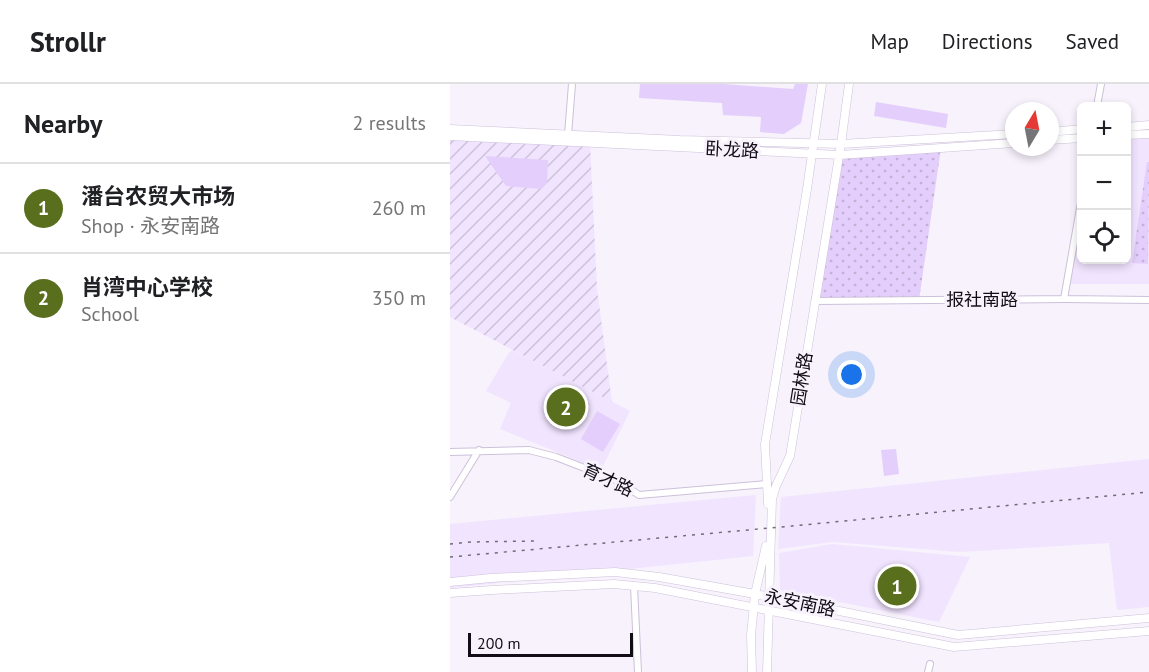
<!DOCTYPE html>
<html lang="en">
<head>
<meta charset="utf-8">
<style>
  body { margin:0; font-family:"PT Sans","Noto Sans SC",sans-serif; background:#f2f2f2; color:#202124 }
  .controls { position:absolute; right:18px; top:18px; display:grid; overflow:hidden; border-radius:9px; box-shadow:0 3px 9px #0003 }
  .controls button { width:54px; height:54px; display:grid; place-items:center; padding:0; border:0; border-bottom:2px solid #e0e0e0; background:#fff; color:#202124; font:30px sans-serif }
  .compass { position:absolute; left:555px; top:18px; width:54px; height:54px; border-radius:50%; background:#fff; box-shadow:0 3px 9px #0003; rotate:10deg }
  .scale { position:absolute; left:18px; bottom:15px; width:165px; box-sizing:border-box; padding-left:6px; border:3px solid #120e16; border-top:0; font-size:16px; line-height:21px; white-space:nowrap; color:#120e16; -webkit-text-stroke:4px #f7f2fc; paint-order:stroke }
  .you { position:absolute; left:402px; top:291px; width:21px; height:21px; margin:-15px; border:4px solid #fff; border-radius:50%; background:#1a73e8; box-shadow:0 0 0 9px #1a73e833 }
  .badge { display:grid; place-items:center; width:39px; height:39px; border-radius:50%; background:#5a6f1e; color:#fff; font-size:20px; font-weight:700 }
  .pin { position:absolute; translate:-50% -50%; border:3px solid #fff; box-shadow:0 2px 6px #0006 }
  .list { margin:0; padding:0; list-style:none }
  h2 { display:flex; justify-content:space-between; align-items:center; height:78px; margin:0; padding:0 24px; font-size:26px }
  h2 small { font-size:20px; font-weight:400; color:#757577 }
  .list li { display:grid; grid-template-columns:39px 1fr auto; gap:18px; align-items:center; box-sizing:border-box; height:90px; padding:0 24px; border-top:2px solid #e0e0e0 }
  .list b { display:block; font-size:22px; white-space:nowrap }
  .list p { margin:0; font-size:20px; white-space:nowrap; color:#757577 }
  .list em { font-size:20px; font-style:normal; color:#757577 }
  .icon { flex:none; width:33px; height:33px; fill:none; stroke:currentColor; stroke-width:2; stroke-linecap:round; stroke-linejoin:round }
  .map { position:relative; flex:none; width:699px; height:588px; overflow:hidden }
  header { display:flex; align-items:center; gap:36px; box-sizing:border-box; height:84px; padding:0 30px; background:#fff; border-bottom:2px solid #e0e0e0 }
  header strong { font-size:28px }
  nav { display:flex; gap:33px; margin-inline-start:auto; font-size:21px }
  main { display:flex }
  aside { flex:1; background:#fff }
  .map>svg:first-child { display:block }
  .built { fill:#f1e4ff }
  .industrial { fill:url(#industrial-furrows) }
  .grass { fill:#e4cefb }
  .park { fill:url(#park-dots) }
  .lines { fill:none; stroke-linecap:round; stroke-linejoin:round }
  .minor-casing { stroke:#cdc1da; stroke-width:8 }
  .major-casing { stroke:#cdc1da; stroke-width:9 }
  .minor { stroke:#fff; stroke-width:6 }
  .major { stroke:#fff; stroke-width:8 }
  .rail { stroke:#6f6a73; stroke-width:1.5; stroke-dasharray:3 6; stroke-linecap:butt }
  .labels { text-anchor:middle; stroke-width:6; stroke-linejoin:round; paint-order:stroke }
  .street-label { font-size:18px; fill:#120e16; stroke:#f7f2fc }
</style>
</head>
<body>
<header>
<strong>Strollr</strong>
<nav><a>Map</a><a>Directions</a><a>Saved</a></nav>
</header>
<main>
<aside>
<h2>Nearby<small>2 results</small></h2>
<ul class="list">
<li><span class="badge">1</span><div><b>潘台农贸大市场</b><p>Shop · 永安南路</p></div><em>260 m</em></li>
<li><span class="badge">2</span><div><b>肖湾中心学校</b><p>School</p></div><em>350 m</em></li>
</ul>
</aside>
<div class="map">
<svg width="699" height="588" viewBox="0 0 699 588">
  <defs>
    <pattern id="industrial-furrows" width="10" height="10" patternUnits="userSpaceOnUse" patternTransform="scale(1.5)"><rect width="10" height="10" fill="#f1e4ff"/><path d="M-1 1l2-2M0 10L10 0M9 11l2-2" fill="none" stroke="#cec2da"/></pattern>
    <pattern id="park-dots" width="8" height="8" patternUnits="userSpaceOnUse" patternTransform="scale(1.5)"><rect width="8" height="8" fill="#e4cefb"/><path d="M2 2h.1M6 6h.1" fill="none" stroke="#c3b0d6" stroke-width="1.8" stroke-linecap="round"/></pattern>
  </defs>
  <rect width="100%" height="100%" fill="#f7f2fc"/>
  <path class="built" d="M699,41v159h-80l12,-118 1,94h44l1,-133z
    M62,266l118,61 -29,59 -101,-41 11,-26 -25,-12 22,-37z
    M699,375v148l-32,3 -8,-67 -149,9 -127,-10 -55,7 3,-52z
    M306,411l-3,61 -303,32v-64z
    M382,460l138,13 -31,65 -159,-32 -1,-37z"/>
  <path class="industrial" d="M0,52l140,7 7,146 15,113 -162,-85z"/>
  <path class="grass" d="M190,0h84l69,5 2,-5h13l-7,39 -17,11 -24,-2 1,-15 -38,-2 -1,-12 -83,-5z
    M426,18l72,12 -2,14 -72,-12z
    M35,72l63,4 -1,23 -6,6 -35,-3z
    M147,327l23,13 -17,28 -22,-13z
    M446,365l3,25 -15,2 -3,-26z"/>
  <path class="park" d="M491,64l-22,152 -104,1 24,-146z
    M697,78h2l-1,102 -16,-1z"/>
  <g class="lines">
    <defs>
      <path id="minor" d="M647,22l4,-22
        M118,51l4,-51
        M614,215l18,-102
        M365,217l249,-2 85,1
        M0,368l79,-2 27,7 62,24 21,14 129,-11
        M0,413l29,-47
        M184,502l4,86
        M478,588l2,-8"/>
      <path id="major" d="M676,43l23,-2
        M0,45l230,11 161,4 173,-10
        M600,48l32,-3
        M676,51l23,-1
        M0,52l389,19 175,-12
        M600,56l32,-2
        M318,420l-3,-60 42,-255 15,-105
        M0,498l41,-4 124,-6 44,5 96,17 203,41 191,-17
        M0,509l42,-3 122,-6 41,4 299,59 195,-16
        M302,588l-1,-37 4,-41 11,-48
        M317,588l5,-173 4,-13 14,-30 51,-312 8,-60"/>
    </defs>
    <use href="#minor" class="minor-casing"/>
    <use href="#major" class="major-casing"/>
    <use href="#minor" class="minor"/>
    <use href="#major" class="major"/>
    <path class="rail" d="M0,460l21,-2 63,-1
      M0,473l342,-31 357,-34"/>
  </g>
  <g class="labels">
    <g class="street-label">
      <text transform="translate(282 66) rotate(3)" y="6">卧龙路</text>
      <text x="532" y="222">报社南路</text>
      <text transform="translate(352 295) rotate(-81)" y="6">园林路</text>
      <text transform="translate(158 396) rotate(25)" y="6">育才路</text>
      <text transform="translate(350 519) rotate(12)" y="6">永安南路</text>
    </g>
  </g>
</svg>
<div class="controls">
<button>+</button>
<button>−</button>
<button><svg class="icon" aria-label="locate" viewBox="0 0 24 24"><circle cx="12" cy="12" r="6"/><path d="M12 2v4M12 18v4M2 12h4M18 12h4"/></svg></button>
</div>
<svg class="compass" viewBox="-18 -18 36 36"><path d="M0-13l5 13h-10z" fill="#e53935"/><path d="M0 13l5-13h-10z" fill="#757577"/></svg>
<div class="scale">200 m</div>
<div class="you"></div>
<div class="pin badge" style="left:447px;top:502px">1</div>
<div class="pin badge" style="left:116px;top:323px">2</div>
</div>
</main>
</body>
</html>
